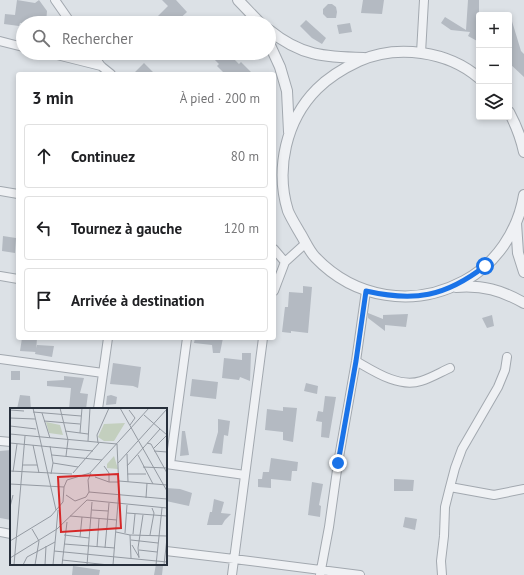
<!DOCTYPE html>
<html lang="fr">
<head>
<meta charset="utf-8">
<style>
  body { margin:0; font-family:"PT Sans",sans-serif; background:#f6f6f6; color:#202124 }
  .controls { position:absolute; right:12px; top:12px; display:grid; overflow:hidden; border-radius:4px; box-shadow:0 2px 6px #0003 }
  .controls button { width:36px; height:36px; display:grid; place-items:center; padding:0; border:0; border-bottom:1px solid #e0e0e0; background:#fff; color:#202124; font:20px sans-serif }
  .stop { position:absolute; width:12px; height:12px; margin:-9px; border:3px solid #1a73e8; border-radius:50%; background:#fff }
  .stop.end { background:#1a73e8; border-color:#fff; box-shadow:0 1px 4px #0008 }
  .list { margin:0; padding:0; list-style:none }
  h2 { display:flex; justify-content:space-between; align-items:center; height:52px; margin:0; padding:0 16px; font-size:17px }
  h2 small { font-size:13px; font-weight:400; color:#757577 }
  .list li { display:grid; grid-template-columns:26px 1fr auto; gap:12px; align-items:center; box-sizing:border-box; height:64px; margin:0 8px 8px; padding:0 8px; border:1px solid #e0e0e0; border-radius:4px }
  .list b { display:block; font-size:15px; white-space:nowrap }
  .list em { font-size:13px; font-style:normal; color:#757577 }
  .icon { flex:none; width:22px; height:22px; fill:none; stroke:currentColor; stroke-width:2; stroke-linecap:round; stroke-linejoin:round }
  .map { position:relative; flex:none; width:524px; height:575px; overflow:hidden }
  .search { position:absolute; background:#fff; box-shadow:0 2px 6px #0003; left:16px; top:16px; width:260px; height:44px; display:flex; align-items:center; gap:10px; box-sizing:border-box; padding:0 14px; border-radius:22px; color:#757577; font-size:15px }
  .panel { position:absolute; background:#fff; box-shadow:0 2px 6px #0003; left:16px; top:72px; width:260px; height:268px; border-radius:4px }
  .map>svg:first-child { display:block }
  .building { fill:#b4bac2 }
  .lines { fill:none; stroke-linecap:round; stroke-linejoin:round }
  .minor-casing { stroke:#a2a8af; stroke-width:10 }
  .tertiary-casing { stroke:#a2a8af; stroke-width:12 }
  .minor { stroke:#eff1f4; stroke-width:8 }
  .tertiary { stroke:#eff1f4; stroke-width:10 }
  .route { stroke:#1a73e8; stroke-width:5 }
  .inset-road { fill:none; stroke:#949aa2; stroke-width:1 }
  .view { fill:#d62828; fill-opacity:0.15; stroke:#d62828; stroke-width:2 }
  .inset-edge { fill:none; stroke:#272f3b; stroke-width:2 }
</style>
</head>
<body>
<div class="map">
<svg width="524" height="575" viewBox="0 0 524 575">
  <rect width="100%" height="100%" fill="#dce1e6"/>
  <path class="building" d="M17,0l18,3 4,-3 8,11 -1,12h-26l-1,3 -15,-2 1,-10 10,1z
    M162,0h14l11,12 -12,11h-24l17,-17z
    M363,0h21l-2,14 -21,-1z
    M468,0h11v42l-11,-6 2,-4 -19,-2 -10,-7 4,-6 21,13z
    M328,4h4l4,3 1,5 -1,6h-9l-4,-4v-5z
    M511,18l10,33 3,3v23l-15,-14v-44z
    M306,20l20,18 -4,6 -10,-6 -12,-12z
    M350,23l2,9 -13,2 -2,-9z
    M208,53h20l11,11 2,-2 12,12h-28l-8,-8 2,-2z
    M144,63l11,11h-22z
    M3,236l13,2 -1,15 -13,-2z
    M303,286l9,1 -4,46 -17,-2v2l-9,-1 3,-25h3l1,-15 14,1z
    M368,313l15,6v-4l25,-1 -2,13 -21,-2v6l-17,-13z
    M492,315l2,11 -7,2 -5,-10z
    M22,338h15l-1,14 -16,-1z
    M195,338h28l-3,15h-7l-1,-8 -18,-2z
    M37,345l17,1 -2,11 -17,-3z
    M242,353h9l-1,28 -10,-4 -1,3 -17,-2 2,-20 18,2z
    M113,363l28,4 -3,21 -5,-2 -23,-2z
    M11,371h9v9h-9z
    M64,376l20,2 -4,15 8,1 -2,15h-17l2,-21 -24,-2v-5l17,-1z
    M192,379l26,3 -2,17 -26,-3z
    M306,383l12,3 -1,8 -13,-3z
    M20,395l10,1 1,13h-14z
    M111,395l6,2 -1,7 -10,1 1,-9z
    M325,396l11,1 -7,41 -8,-1 1,-15 -6,-1 2,-10 5,1z
    M283,407l14,1 -4,34 -10,-2v-8l-18,-2 2,-21 16,2z
    M218,419l12,2 -2,15 -4,-1 -2,19 -10,-1 6,-21z
    M182,431h3l4,24 -9,1z
    M11,450v70l-11,-2v-67z
    M271,458l27,4 -1,9h-5l-1,10 -20,-2v9l-13,-1v-8h4l1,-7h6z
    M394,479l20,1 -1,11h-19z
    M312,482l11,2 -4,21 2,1 -1,11 -12,-2z
    M166,488l14,1 12,4 -3,13 -23,-5z
    M214,499l10,3 -3,11 10,1 -6,6 -3,5h-15l3,-13h2z
    M405,517l12,2 -2,11 -12,-3z
    M156,564l7,2 -1,9h-8z
    M73,566l27,4 -1,5h-27z"/>
  <g class="lines">
    <defs>
      <path id="minor" d="M55,0l16,23
        M0,41l23,6
        M49,53l52,13
        M92,53l9,13 10,8
        M421,53l3,-53
        M0,191l18,3
        M274,249l11,13 -11,29
        M285,262l21,-19
        M0,276l18,3
        M0,359l103,14
        M356,361c19,11 43,27 65,20 10,-3 20,-9 29,-13
        M98,409l10,-71
        M0,441l11,1
        M166,464l79,11
        M170,464l17,-126
        M450,487l5,-19 7,-19 36,-62 7,-17 2,-13
        M0,532l11,2
        M166,551l68,8 126,16
        M232,575l31,-237
        M320,575l9,-48 9,-64 18,-102 10,-70
        M442,575l-1,-14 3,-25 1,-29 5,-20 44,8 30,-6"/>
      <path id="tertiary" d="M238,0l22,23
        M269,30c32,26 55,27 95,28
        M269,43l11,24 7,24 2,41
        M479,78c-31,-27 -82,-34 -120,-17 -15,7 -30,16 -42,28 -31,31 -42,80 -29,122 3,7 8,15 12,22 5,8 9,18 15,24 40,42 99,51 149,24 32,-17 54,-50 60,-86
        M509,112c7,13 12,26 15,40
        M516,223l2,30 6,19
        M456,287c27,-2 45,3 68,16"/>
    </defs>
    <use href="#minor" class="minor-casing"/>
    <use href="#tertiary" class="tertiary-casing"/>
    <use href="#minor" class="minor"/>
    <use href="#tertiary" class="tertiary"/>
  </g>
  <g class="lines">
    <path class="route" d="M338,463l18,-102 10,-70c48,11 79,6 119,-25"/>
  </g>
  <g transform="translate(10 408)">
    <rect width="157" height="157" fill="#dce1e6"/>
    <path d="M36,14l14,3 3,10 -14,-2zM115,15l-11,18h-10l-6,-4 6,-13zM104,48l4,13 -11,-1v-4z" fill="#c3cfbe"/>
    <path class="inset-road" d="M23,0l23,102M50,0l8,32 -2,16M110,0l47,83M0,2l14,1M119,2l6,8 -5,7M23,4l48,4M32,5l8,25M134,7l23,20M0,10l25,1M34,13l36,3M0,18l26,3M55,23l23,3M70,25l2,-25M0,26l107,10 2,46 -6,75M78,33l2,-33M0,35l83,8M88,35l-1,-8 12,-27M137,35l4,1 16,29M23,37l6,28M40,38l3,17 -2,11M143,41l14,-14M144,43l13,1M117,46l1,28M42,47l50,5M128,47l15,29M43,55l25,4M108,55l49,-54M13,57h14M94,58l5,7v9h9M117,58l33,-37M133,59l24,1M0,63l62,3M3,64l4,-28M63,65l26,-30M117,66h19M85,69l14,5M109,73l48,4M0,76l54,3M79,84l78,7M56,87l9,6 11,-4 3,-5 -1,-12 3,-7M136,90l1,-15M0,99l3,-12M82,102l16,1M117,105l40,3M60,108l47,4M22,121l7,12 -4,24M106,124l14,3 37,1M115,125l2,-28M123,126l2,-20M54,127l25,3M120,127l1,23M140,127l4,-22 -2,-5M70,129l2,-20M121,132l27,3M0,133l41,-25 12,-14 1,-15 3,-7 23,-7 59,-65M54,136l51,4M122,137l7,12M87,139l2,-28M95,140l4,-45M129,142l18,2M44,143l113,11M0,150l47,-29 30,-29 80,8M129,150l-1,-10 5,-33M52,152l47,5M4,157l11,-129M13,157l4,-8 28,-15M35,157l1,-19M43,157l5,-55M52,157l5,-43M77,157l5,-63M146,157l6,-57M154,157l3,-27"/>
    <path class="view" d="M108,66l3,54 -60,4 -3,-55z"/>
    <rect width="157" height="157" class="inset-edge"/>
  </g>
</svg>
<div class="controls">
<button>+</button>
<button>−</button>
<button><svg class="icon" aria-label="layers" viewBox="0 0 24 24"><path d="M12 4l9 5-9 5-9-5zM3 14l9 5 9-5"/></svg></button>
</div>
<div class="stop" style="left:485px;top:266px"></div>
<div class="stop end" style="left:338px;top:463px"></div>
<div class="search"><svg class="icon" aria-label="search" viewBox="0 0 24 24"><circle cx="10" cy="10" r="6"/><path d="M15 15l6 6"/></svg>Rechercher</div>
<section class="panel">
<h2>3 min<small>À pied · 200 m</small></h2>
<ul class="list">
<li><svg class="icon" aria-label="ahead" viewBox="0 0 24 24"><path d="M12 20V5M6 11l6-6 6 6"/></svg><div><b>Continuez</b></div><em>80 m</em></li>
<li><svg class="icon" aria-label="left" viewBox="0 0 24 24"><path d="M17 20v-9H6M10 6l-5 5 5 5"/></svg><div><b>Tournez à gauche</b></div><em>120 m</em></li>
<li><svg class="icon" aria-label="arrive" viewBox="0 0 24 24"><path d="M6 21V4h12l-3 4 3 4H6"/></svg><div><b>Arrivée à destination</b></div></li>
</ul>
</section>
</div>
</body>
</html>
